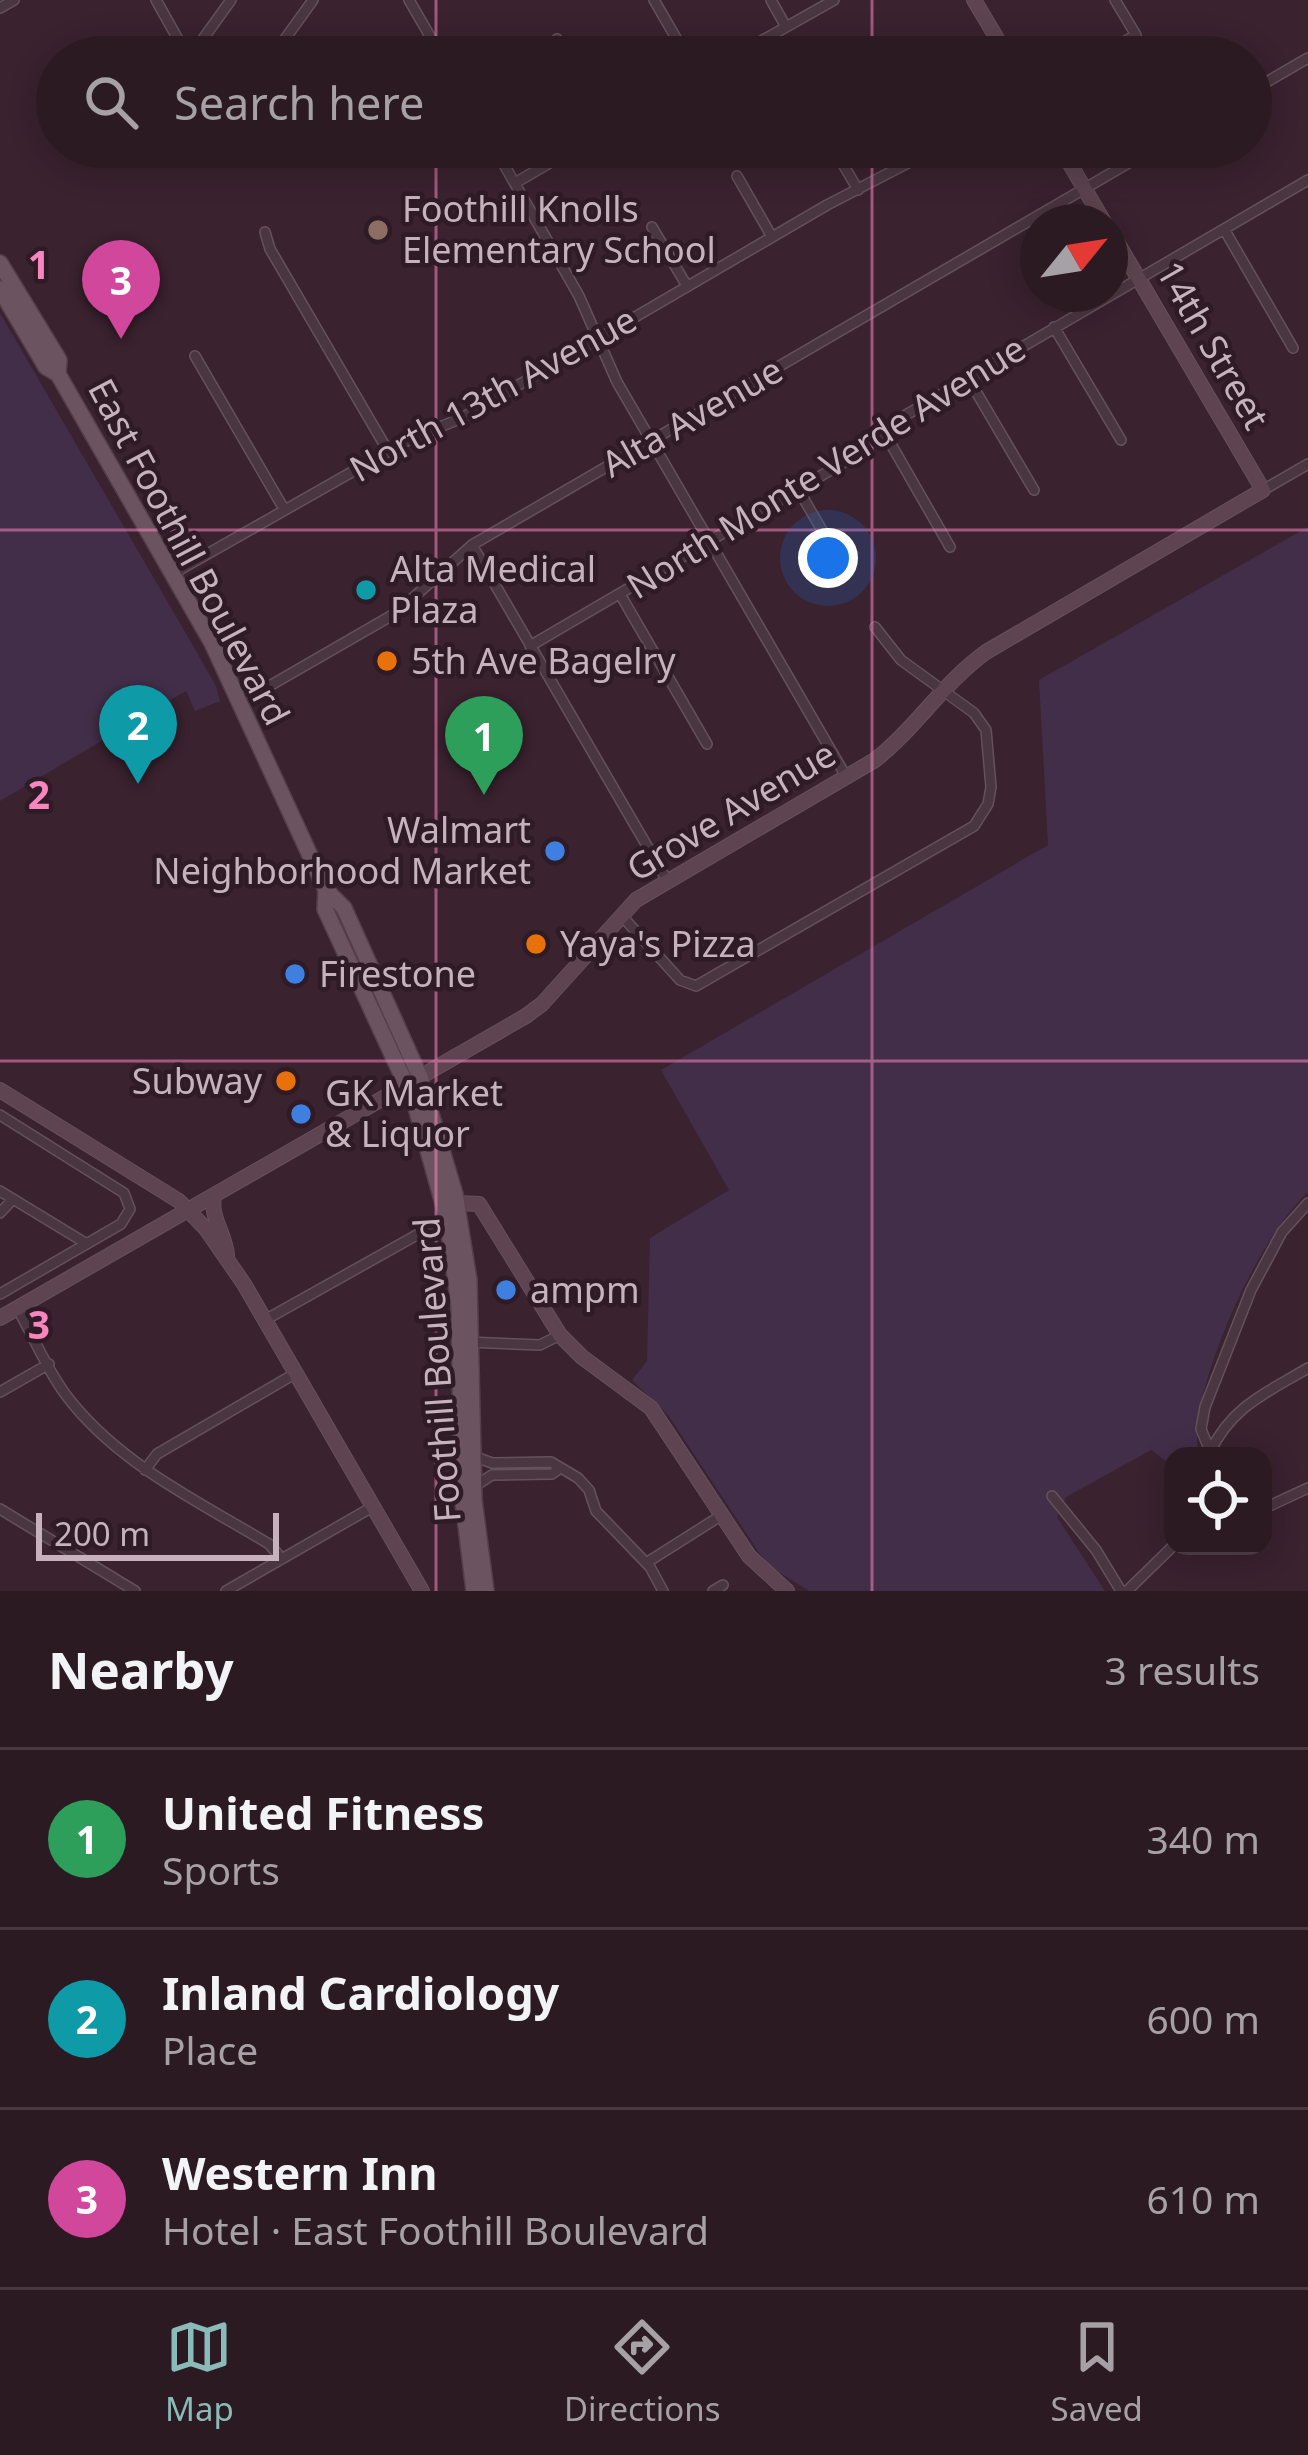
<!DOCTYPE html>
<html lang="en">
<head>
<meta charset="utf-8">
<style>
  body { margin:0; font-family:"Noto Sans",sans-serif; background:#34232b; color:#f1f3f6 }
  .controls { position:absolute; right:36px; bottom:36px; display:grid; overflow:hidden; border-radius:24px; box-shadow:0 6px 30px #0003 }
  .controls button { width:108px; height:108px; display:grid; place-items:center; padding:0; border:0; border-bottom:3px solid #483841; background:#2c1a23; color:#f1f3f6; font:60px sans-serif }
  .compass { position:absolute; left:1020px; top:204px; width:108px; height:108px; border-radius:50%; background:#2c1a23; box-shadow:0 6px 30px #0003; rotate:60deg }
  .scale { position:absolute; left:36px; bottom:30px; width:243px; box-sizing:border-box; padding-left:12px; border:6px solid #c6b1bc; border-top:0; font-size:33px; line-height:42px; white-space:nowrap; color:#c6b1bc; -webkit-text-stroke:9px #2f1b26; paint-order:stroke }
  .you { position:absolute; left:828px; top:558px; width:42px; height:42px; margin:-30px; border:9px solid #fff; border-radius:50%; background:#1a73e8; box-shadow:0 0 0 18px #1a73e833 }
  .badge { display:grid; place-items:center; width:78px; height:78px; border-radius:50%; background:#8bbbb9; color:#fff; font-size:39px; font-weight:700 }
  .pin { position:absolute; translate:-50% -99px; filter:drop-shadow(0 3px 6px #0008) }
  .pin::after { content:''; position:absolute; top:63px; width:42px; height:36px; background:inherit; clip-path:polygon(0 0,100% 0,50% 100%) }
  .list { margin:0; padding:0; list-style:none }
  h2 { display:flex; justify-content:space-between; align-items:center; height:156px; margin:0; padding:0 48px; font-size:51px }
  h2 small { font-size:39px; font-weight:400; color:#a6a1a6 }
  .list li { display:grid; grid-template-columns:78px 1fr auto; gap:36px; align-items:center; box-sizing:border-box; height:180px; padding:0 48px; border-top:3px solid #483841 }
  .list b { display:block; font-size:45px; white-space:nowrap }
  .list p { margin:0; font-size:39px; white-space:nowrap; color:#a6a1a6 }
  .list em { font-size:39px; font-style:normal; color:#a6a1a6 }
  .icon { flex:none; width:66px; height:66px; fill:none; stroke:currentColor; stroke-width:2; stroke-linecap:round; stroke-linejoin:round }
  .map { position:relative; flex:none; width:1308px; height:1591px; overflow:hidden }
  .search { position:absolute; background:#2c1a23; box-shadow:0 6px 30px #0003; left:36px; right:36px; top:36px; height:132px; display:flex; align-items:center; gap:30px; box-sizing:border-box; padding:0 42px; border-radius:66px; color:#a6a1a6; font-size:45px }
  .sheet { height:696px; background:#2c1a23 }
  nav { display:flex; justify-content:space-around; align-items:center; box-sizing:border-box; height:168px; border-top:3px solid #483841; background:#2c1a23; font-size:33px; color:#a6a1a6 }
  nav a { display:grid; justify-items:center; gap:6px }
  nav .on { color:#8bbbb9 }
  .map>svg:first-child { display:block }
  .green { fill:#422e48 }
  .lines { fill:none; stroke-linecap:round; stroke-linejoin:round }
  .street-casing { stroke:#65515c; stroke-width:12 }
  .secondary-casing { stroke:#65515c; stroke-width:16 }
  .primary-casing { stroke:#533f4a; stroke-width:18 }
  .street { stroke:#4a3641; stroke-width:9 }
  .secondary { stroke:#5d4450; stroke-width:14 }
  .primary { stroke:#6b5460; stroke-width:15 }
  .grid { fill:none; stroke:#f785be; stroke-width:3; stroke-opacity:0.55 }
  .education-dot { fill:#8d6e63; stroke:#2f1b26; stroke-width:4.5 }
  .culture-dot { fill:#0f9aa8; stroke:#2f1b26; stroke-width:4.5 }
  .food-dot { fill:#e8710a; stroke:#2f1b26; stroke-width:4.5 }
  .shop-dot { fill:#3f7fe0; stroke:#2f1b26; stroke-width:4.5 }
  .labels { text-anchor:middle; stroke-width:9; stroke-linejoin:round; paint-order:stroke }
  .poi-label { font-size:36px; fill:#c6b1bc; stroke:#2f1b26; text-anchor:start }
  .street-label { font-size:36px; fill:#c6b1bc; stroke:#2f1b26 }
  .grid-label { font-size:39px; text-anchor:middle; font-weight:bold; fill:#f785be; stroke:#2f1b26; stroke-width:9; stroke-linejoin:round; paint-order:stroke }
</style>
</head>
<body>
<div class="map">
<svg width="1308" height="1591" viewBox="0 0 1308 1591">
  <rect width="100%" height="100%" fill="#3a222f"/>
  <path class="green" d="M0,313l192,331 24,42 4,15 -25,10 -9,-20 -186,110z
    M1308,527v665c-49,46 -99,160 -110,227 -2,12 0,24 -1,37h-24v10l-22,-16 -85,47 -9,20 48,74h-296l-35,-22 -14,-15 -92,-139 -36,-35 15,-19 3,-123 79,-48 -68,-120 387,-225 -9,-165z"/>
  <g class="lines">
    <defs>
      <path id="street" d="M156,0l32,57
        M409,0l33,57
        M654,0l33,57
        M771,0l15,27
        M0,8l14,-8
        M557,39l10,18
        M190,57l41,-57
        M272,57l41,-57
        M733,57l101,-57
        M1098,57l38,-22 -21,-35
        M1251,91l57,-33
        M494,147l85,149 38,86 230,396
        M833,147l25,43
        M737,176l35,61
        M515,183l62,-36
        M652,227l35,59
        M1224,229l69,119
        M265,232l5,17 118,202
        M1054,327l67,113
        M195,356l89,153
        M968,378l66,112
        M884,432l66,115
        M798,489l36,62
        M1263,490l45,-26
        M472,545l196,337
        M174,573l236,-134 52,-21 365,-213 112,-58
        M620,594l87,150
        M530,646l323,-189 46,-38 409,-239
        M240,703l156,-90 76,-68 684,-398
        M621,915l59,65 16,6 278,-160 14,-22 3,-17 -5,-57 -12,-17 -73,-53 -26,-33
        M0,1115l124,78 6,16 -9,15 -121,70
        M0,1191l87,53
        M0,1213l13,-14
        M17,1308c18,31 33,69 56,96 52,63 128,99 196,140l13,15
        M265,1320l182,-102
        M466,1342l74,3 20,-10
        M0,1392l49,-28
        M1210,1451l-9,-22 4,-22 46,-117 31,-58 26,-29
        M1210,1452c22,-46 56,-59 98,-84
        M473,1456l19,7 59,-1 27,16 11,12 7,21 54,56 13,24
        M145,1470l12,-16 139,-81
        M475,1486l17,-11 60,-1 8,-6
        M1052,1496l44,54 25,41
        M0,1509l135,82
        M1263,1509l45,-21
        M646,1563l76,-48
        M226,1591l148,-85
        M713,1591l10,-6
        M1127,1591l46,-45"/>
      <path id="secondary" d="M974,0l34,57
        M1060,147l44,75
        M0,1090l179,111 27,28 38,55 178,307
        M214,1196c-4,22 11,37 13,59
        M457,1203l22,1 81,131 22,22 69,51 98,148 38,35
        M0,1318l526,-302 16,-12 94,-104 239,-140c41,-32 68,-77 111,-108l277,-162 -153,-260"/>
      <path id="primary" d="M0,263l59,97 -1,14
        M0,289l46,78 12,7 154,269 114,247 18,18 76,169 35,117 14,86 5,220 12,91
        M326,890l-1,19 90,195 32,114 12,88 3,187 12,98"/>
    </defs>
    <use href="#street" class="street-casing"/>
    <use href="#secondary" class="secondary-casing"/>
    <use href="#primary" class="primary-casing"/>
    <use href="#street" class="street"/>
    <use href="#secondary" class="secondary"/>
    <use href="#primary" class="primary"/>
  </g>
  <path class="grid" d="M436,0v57M872,0v57M436,147v1444M872,147v1444M0,530h1308M0,1061h1308"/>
  <circle class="education-dot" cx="378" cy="230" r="12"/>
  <circle class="culture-dot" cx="366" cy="590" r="12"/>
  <g class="food-dot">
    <circle cx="387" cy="661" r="12"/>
    <circle cx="536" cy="944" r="12"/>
    <circle cx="286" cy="1081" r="12"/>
  </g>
  <g class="shop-dot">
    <circle cx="555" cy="851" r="12"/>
    <circle cx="295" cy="974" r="12"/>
    <circle cx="301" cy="1114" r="12"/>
    <circle cx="506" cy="1290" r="12"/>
  </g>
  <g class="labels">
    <g class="poi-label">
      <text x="402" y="222">Foothill Knolls<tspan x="402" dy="41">Elementary School</tspan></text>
      <text x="390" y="582">Alta Medical<tspan x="390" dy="41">Plaza</tspan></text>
      <text x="411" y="674">5th Ave Bagelry</text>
      <text x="531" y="843" text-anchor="end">Walmart<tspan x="531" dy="41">Neighborhood Market</tspan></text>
      <text x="560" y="957">Yaya's Pizza</text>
      <text x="319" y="987">Firestone</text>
      <text x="262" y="1094" text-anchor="end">Subway</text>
      <text x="325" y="1106">GK Market<tspan x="325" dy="41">&amp; Liquor</tspan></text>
      <text x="530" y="1303">ampm</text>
    </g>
    <g class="street-label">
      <text transform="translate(1213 345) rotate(60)" y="13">14th Street</text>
      <text transform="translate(493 394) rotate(-29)" y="13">North 13th Avenue</text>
      <text transform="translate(692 417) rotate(-30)" y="13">Alta Avenue</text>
      <text transform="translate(826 467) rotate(-32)" y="13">North Monte Verde Avenue</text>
      <text transform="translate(189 552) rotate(62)" y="13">East Foothill Boulevard</text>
      <text transform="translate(731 811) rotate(-31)" y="13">Grove Avenue</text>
      <text transform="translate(437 1370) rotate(-94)" y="13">Foothill Boulevard</text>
    </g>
  </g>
  <g class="grid-label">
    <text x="39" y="279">1</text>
    <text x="39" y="809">2</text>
    <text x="39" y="1339">3</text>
  </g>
</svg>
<div class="controls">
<button><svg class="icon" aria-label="locate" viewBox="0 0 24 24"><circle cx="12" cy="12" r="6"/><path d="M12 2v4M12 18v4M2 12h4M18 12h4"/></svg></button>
</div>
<svg class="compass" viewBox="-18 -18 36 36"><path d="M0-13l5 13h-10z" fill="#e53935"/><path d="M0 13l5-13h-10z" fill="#a6a1a6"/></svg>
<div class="scale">200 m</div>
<div class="you"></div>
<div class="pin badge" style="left:484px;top:795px;background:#2e9e5b">1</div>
<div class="pin badge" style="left:138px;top:784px;background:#0f9aa8">2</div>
<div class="pin badge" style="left:121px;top:339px;background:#d1479c">3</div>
<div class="search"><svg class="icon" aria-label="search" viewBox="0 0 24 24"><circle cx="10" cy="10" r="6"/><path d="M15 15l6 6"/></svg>Search here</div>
</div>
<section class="sheet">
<h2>Nearby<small>3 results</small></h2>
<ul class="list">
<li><span class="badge" style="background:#2e9e5b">1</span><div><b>United Fitness</b><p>Sports</p></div><em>340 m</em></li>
<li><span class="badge" style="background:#0f9aa8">2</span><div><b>Inland Cardiology</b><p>Place</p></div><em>600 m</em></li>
<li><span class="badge" style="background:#d1479c">3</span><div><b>Western Inn</b><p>Hotel · East Foothill Boulevard</p></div><em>610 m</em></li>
</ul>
</section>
<nav>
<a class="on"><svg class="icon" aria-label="map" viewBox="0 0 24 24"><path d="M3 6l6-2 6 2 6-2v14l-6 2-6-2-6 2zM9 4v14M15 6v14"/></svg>Map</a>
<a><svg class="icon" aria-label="directions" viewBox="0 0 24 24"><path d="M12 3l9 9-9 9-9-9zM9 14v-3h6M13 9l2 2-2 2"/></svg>Directions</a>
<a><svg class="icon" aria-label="saved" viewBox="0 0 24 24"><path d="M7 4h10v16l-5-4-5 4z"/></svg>Saved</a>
</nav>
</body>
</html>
